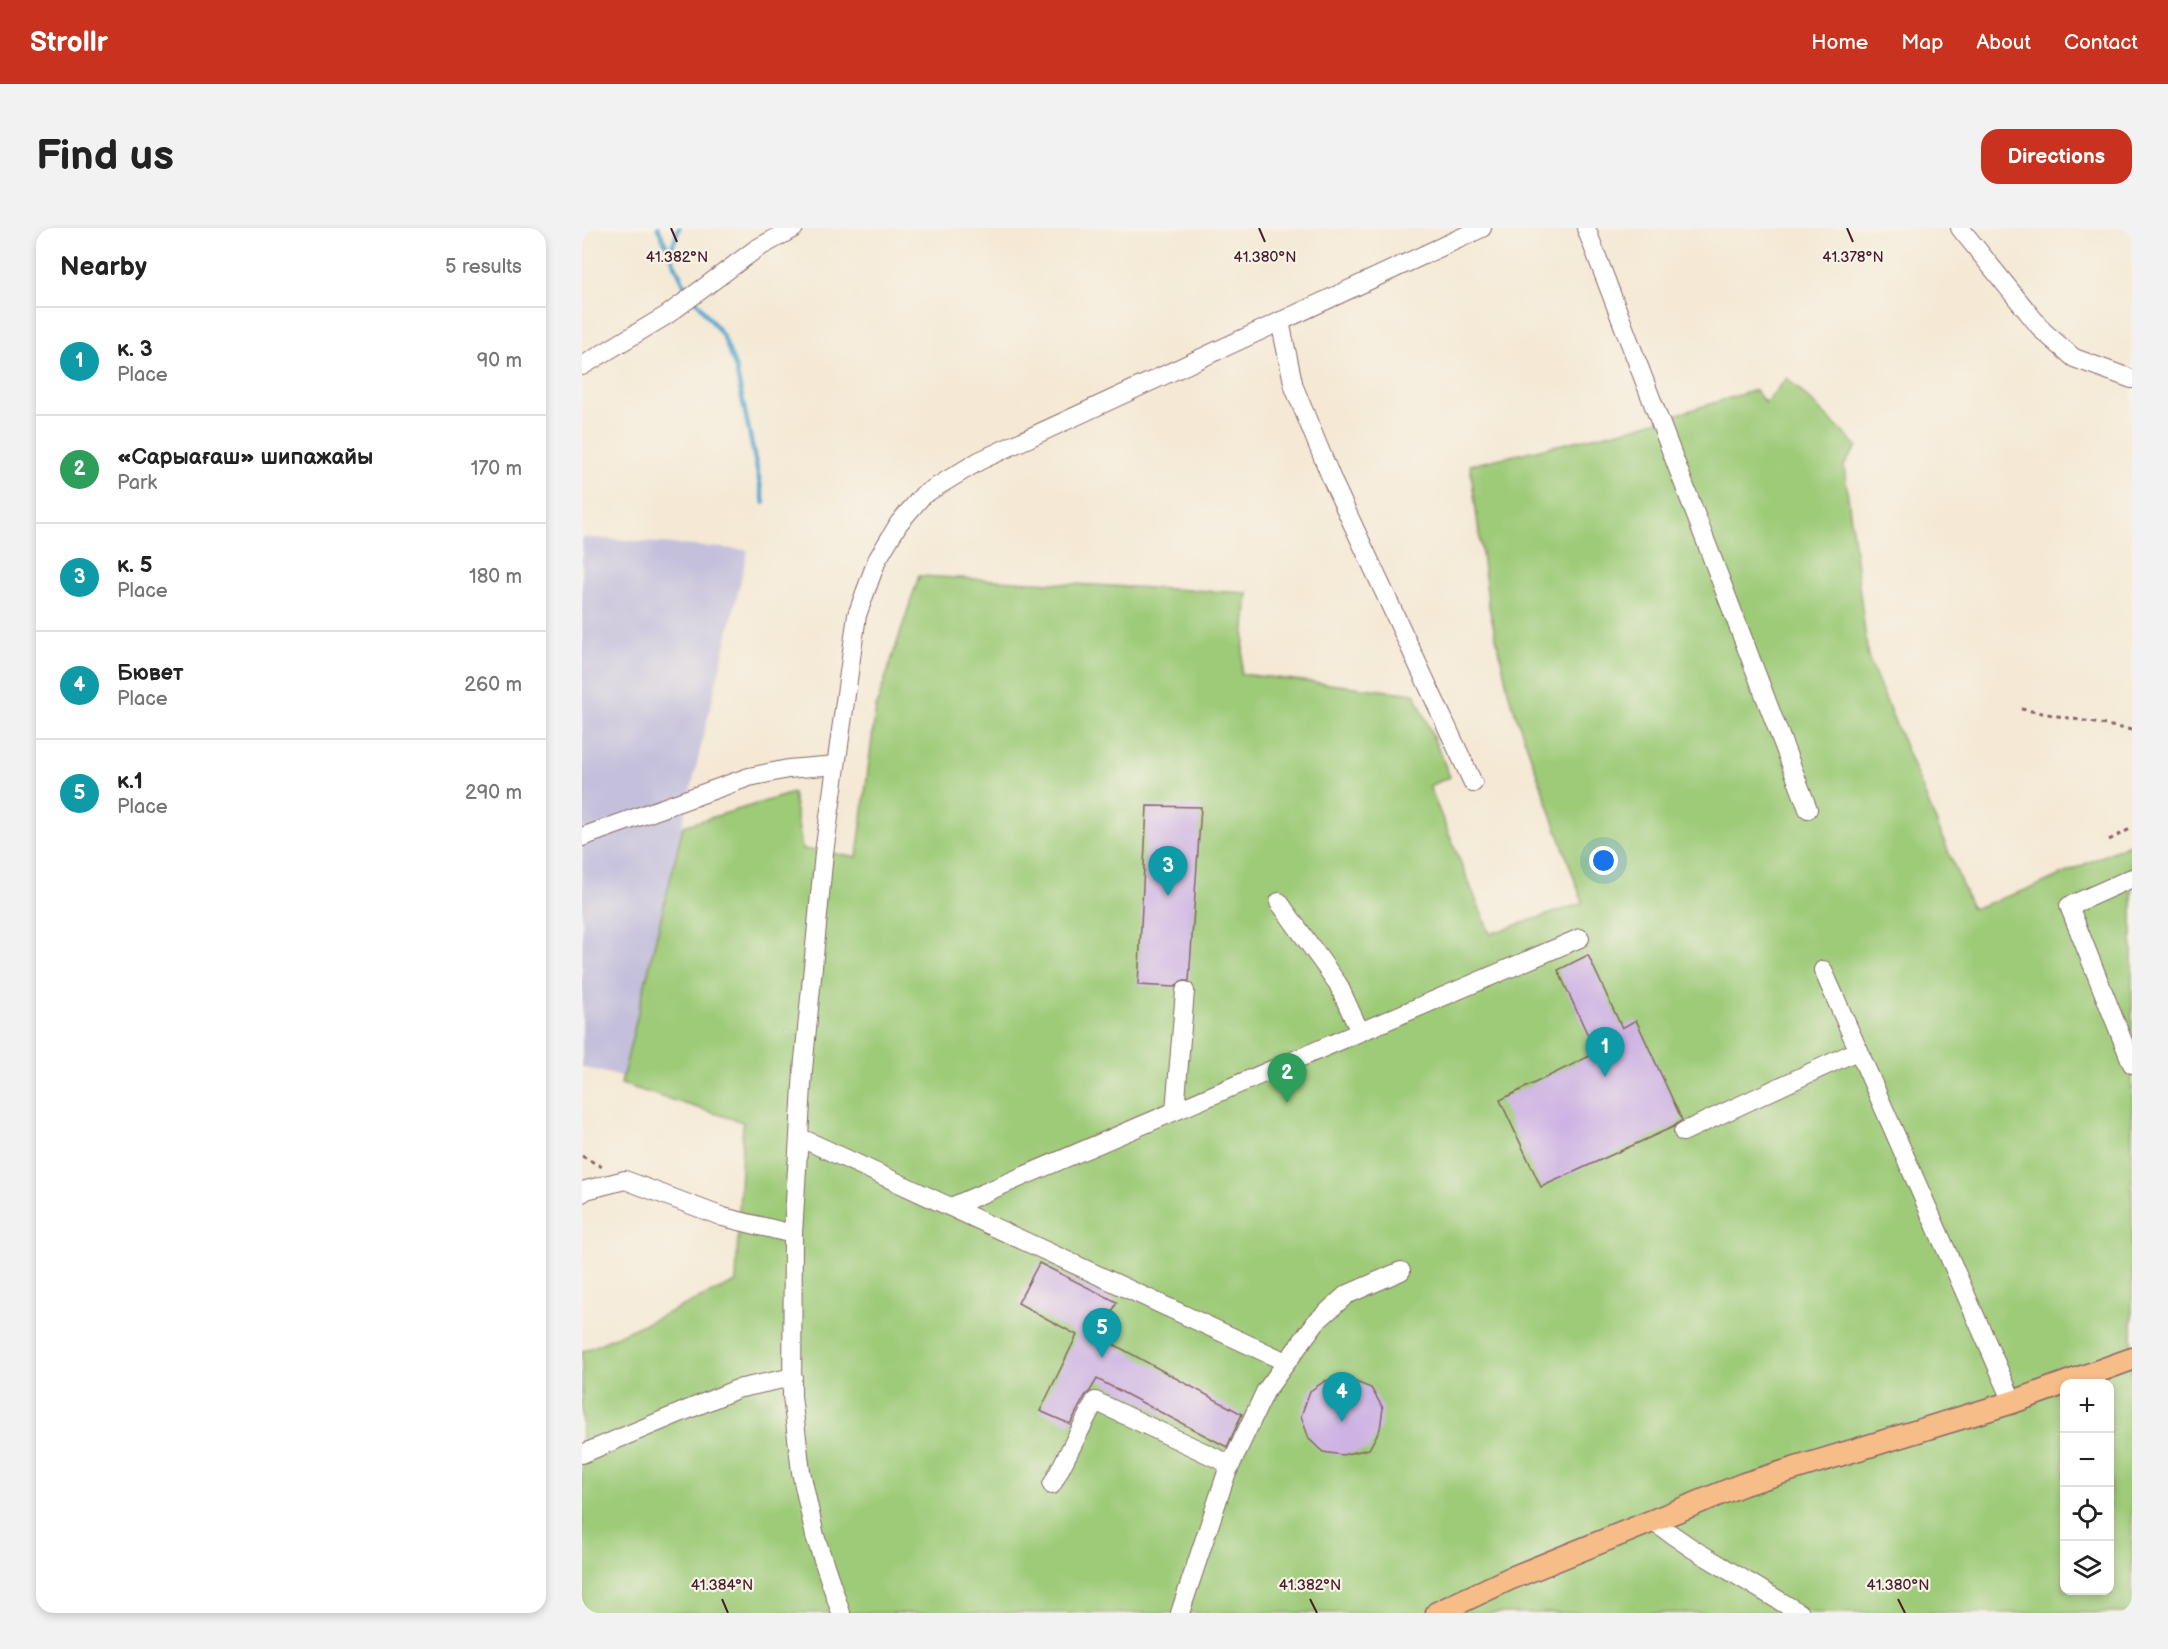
<!DOCTYPE html>
<html lang="en">
<head>
<meta charset="utf-8">
<style>
  body { margin:0; font-family:"Balsamiq Sans",sans-serif; background:#f2f2f2; color:#222 }
  .controls { position:absolute; right:18px; bottom:18px; display:grid; overflow:hidden; border-radius:12px; box-shadow:0 3px 9px #0003 }
  .controls button { width:54px; height:54px; display:grid; place-items:center; padding:0; border:0; border-bottom:2px solid #e0e0e0; background:#fff; color:#222; font:30px sans-serif }
  .you { position:absolute; left:1022px; top:633px; width:21px; height:21px; margin:-15px; border:4px solid #fff; border-radius:50%; background:#1a73e8; box-shadow:0 0 0 9px #1a73e833 }
  .badge { display:grid; place-items:center; width:39px; height:39px; border-radius:50%; background:#c8321e; color:#fff; font-size:20px; font-weight:700 }
  .pin { position:absolute; translate:-50% -50px; filter:drop-shadow(0 2px 3px #0008) }
  .pin::after { content:''; position:absolute; top:32px; width:21px; height:18px; background:inherit; clip-path:polygon(0 0,100% 0,50% 100%) }
  .list { margin:0; padding:0; list-style:none }
  h2 { display:flex; justify-content:space-between; align-items:center; height:78px; margin:0; padding:0 24px; font-size:26px }
  h2 small { font-size:20px; font-weight:400; color:#767676 }
  .list li { display:grid; grid-template-columns:39px 1fr auto; gap:18px; align-items:center; box-sizing:border-box; height:108px; padding:0 24px; border-top:2px solid #e0e0e0 }
  .list b { display:block; font-size:22px; white-space:nowrap }
  .list p { margin:0; font-size:20px; white-space:nowrap; color:#767676 }
  .list em { font-size:20px; font-style:normal; color:#767676 }
  .icon { flex:none; width:33px; height:33px; fill:none; stroke:currentColor; stroke-width:2; stroke-linecap:round; stroke-linejoin:round }
  .map { position:relative; flex:none; width:1550px; height:1385px; overflow:hidden; border-radius:18px }
  header { display:flex; align-items:center; gap:36px; box-sizing:border-box; height:84px; padding:0 30px; background:#c8321e; color:#fff }
  header strong { font-size:28px }
  nav { display:flex; gap:33px; margin-inline-start:auto; font-size:21px }
  .intro { display:flex; align-items:center; justify-content:space-between; box-sizing:border-box; height:144px; padding:0 36px }
  h1 { margin:0; font-size:42px }
  .button { padding:15px 27px; border-radius:18px; background:#c8321e; color:#fff; font-size:21px; font-weight:700 }
  main { display:flex; gap:36px; padding:0 36px }
  aside { flex:1; background:#fff; border-radius:18px; box-shadow:0 3px 9px #0003 }
  .map>svg:first-child { display:block }
  .industrial { fill:#c4c0db }
  .green { fill:#9ecb78; stroke:#747552; stroke-width:1.5; fill-rule:evenodd }
  .lines { fill:none; stroke-linecap:round; stroke-linejoin:round }
  .stream { stroke:#52a6cd; stroke-width:4.5 }
  .building { fill:#cdb2e3 }
  .minor-casing { stroke:#866666; stroke-width:20 }
  .major-casing { stroke:#866666; stroke-width:25 }
  .path { stroke:#866666; stroke-width:3; stroke-dasharray:4.5 4.5; stroke-linecap:butt }
  .minor { stroke:#fff; stroke-width:18 }
  .major { stroke:#f7bd88; stroke-width:22 }
  .ticks { fill:none; stroke:#4a1f2b; stroke-width:2 }
  .ticks-label { font-size:15px; text-anchor:middle; fill:#4a1f2b; stroke:#f7f3e8; stroke-width:4.5; stroke-linejoin:round; paint-order:stroke }
</style>
</head>
<body>
<header>
<strong>Strollr</strong>
<nav><a>Home</a><a>Map</a><a>About</a><a>Contact</a></nav>
</header>
<div class="intro"><h1>Find us</h1><a class="button">Directions</a></div>
<main>
<aside>
<h2>Nearby<small>5 results</small></h2>
<ul class="list">
<li><span class="badge" style="background:#0f9aa8">1</span><div><b>к. 3</b><p>Place</p></div><em>90 m</em></li>
<li><span class="badge" style="background:#2e9e5b">2</span><div><b>«Сарыағаш» шипажайы</b><p>Park</p></div><em>170 m</em></li>
<li><span class="badge" style="background:#0f9aa8">3</span><div><b>к. 5</b><p>Place</p></div><em>180 m</em></li>
<li><span class="badge" style="background:#0f9aa8">4</span><div><b>Бювет</b><p>Place</p></div><em>260 m</em></li>
<li><span class="badge" style="background:#0f9aa8">5</span><div><b>к.1</b><p>Place</p></div><em>290 m</em></li>
</ul>
</aside>
<div class="map">
<svg width="1550" height="1385" viewBox="0 0 1550 1385">
  <rect width="100%" height="100%" fill="#f7f3e8"/>
  <filter id="ink" filterUnits="userSpaceOnUse"><feTurbulence type="fractalNoise" baseFrequency=".0167" numOctaves="2"/><feDisplacementMap in="SourceGraphic" scale="12" xChannelSelector="R" yChannelSelector="G"/><feConvolveMatrix kernelMatrix="1 2 1 2 8 2 1 2 1" color-interpolation-filters="sRGB"/></filter>
  <filter id="wash" filterUnits="userSpaceOnUse"><feTurbulence type="fractalNoise" baseFrequency=".008" numOctaves="4" result="noise"/><feDisplacementMap in="SourceGraphic" scale="24" xChannelSelector="R" yChannelSelector="G"/><feGaussianBlur stdDeviation="1.35" result="paint"/><feColorMatrix in="noise" values="0 0 0 0 0 0 0 0 0 0 0 0 0 0 0 0 0 1.4 0 .05"/><feComposite in="paint" operator="in"/></filter>
  <g filter="url(#wash)">
    <rect width="100%" height="100%" fill="#f5e9d5"/>
    <path class="industrial" d="M0,309l166,13 -126,527 -40,-10z"/>
    <path class="green" d="M1205,150l70,68 -13,19 24,192 104,252 62,-22 98,-44v770h-1550v-261l154,-70 7,-160 -122,-38 62,-258 110,-33 9,56 55,8 19,-150 43,-131 329,17 -7,81 174,20 35,83 -21,9 61,148 93,-31 -73,-205 -21,-91 -19,-142 163,-37 122,-38 10,13zM1482,1156h46v206h-46z"/>
    <g class="lines">
      <path class="stream" d="M76,0l26,56 6,8
        M88,25l9,-25
        M113,71l28,37 13,33 28,134"/>
    </g>
    <g id="blocks">
      <path class="building" d="M565,578l54,1 -12,174h-8l-6,6 -37,-2z
        M1006,727l34,73 14,-8 46,100 -9,7 -132,60 -41,-87 96,-47 -38,-83z
        M457,1035l78,39 -17,35 142,77 -15,33 -130,-68 -7,12 -5,5 -15,28 -30,-13 37,-76 -59,-32z
        M764,1150l25,10 12,20 -3,21 -11,20 -27,6 -19,-3 -14,-13 -8,-23 9,-25 15,-10z"/>
    </g>
  </g>
  <g filter="url(#ink)">
    <use href="#blocks" fill-opacity="0" stroke="#866666" stroke-width="1.5"/>
    <g class="lines">
      <defs>
        <path id="minor" d="M1004,0l222,581
          M1378,0l83,103 31,27 58,21
          M698,93l14,66 39,95 140,301
          M0,138l85,-51 89,-66 38,-21
          M0,609l167,-60 39,-8 48,-4
          M1550,650l-63,28 63,158
          M697,674l59,82 22,48
          M1241,742l190,432
          M593,883l10,-120
          M1101,904l176,-82
          M217,909l487,225
          M0,965l4,-3 39,-10 98,37 70,17
          M369,979l629,-269
          M0,1226l155,-65 56,-12
          M470,1257l43,-84 136,64
          M1070,1293l41,28 107,64
          M259,1385l-26,-77 -14,-64 -9,-76 1,-162 10,-164 21,-217 33,-238 20,-55 22,-37 24,-28 56,-34 503,-233
          M598,1385l46,-138 39,-83 51,-70 30,-27 55,-24"/>
        <path id="major" d="M855,1385l72,-34 235,-95 269,-82 119,-43"/>
      </defs>
      <use href="#minor" class="minor-casing"/>
      <use href="#major" class="major-casing"/>
      <path class="path" d="M1439,481l111,21
        M1527,612l23,-12
        M0,928l22,12"/>
      <use href="#minor" class="minor"/>
      <use href="#major" class="major"/>
    </g>
  </g>
  <path class="ticks" d="M89,0l6,14M677,0l6,14M1265,0l6,14M140,1371l6,14M728,1371l7,14M1316,1371l7,14"/>
  <g class="ticks-label">
    <text x="95" y="34">41.382°N</text>
    <text x="683" y="34">41.380°N</text>
    <text x="1271" y="34">41.378°N</text>
    <text x="140" y="1362">41.384°N</text>
    <text x="728" y="1362">41.382°N</text>
    <text x="1316" y="1362">41.380°N</text>
  </g>
</svg>
<div class="controls">
<button>+</button>
<button>−</button>
<button><svg class="icon" aria-label="locate" viewBox="0 0 24 24"><circle cx="12" cy="12" r="6"/><path d="M12 2v4M12 18v4M2 12h4M18 12h4"/></svg></button>
<button><svg class="icon" aria-label="layers" viewBox="0 0 24 24"><path d="M12 4l9 5-9 5-9-5zM3 14l9 5 9-5"/></svg></button>
</div>
<div class="you"></div>
<div class="pin badge" style="left:1023px;top:849px;background:#0f9aa8">1</div>
<div class="pin badge" style="left:705px;top:875px;background:#2e9e5b">2</div>
<div class="pin badge" style="left:586px;top:668px;background:#0f9aa8">3</div>
<div class="pin badge" style="left:760px;top:1194px;background:#0f9aa8">4</div>
<div class="pin badge" style="left:520px;top:1130px;background:#0f9aa8">5</div>
</div>
</main>
</body>
</html>
